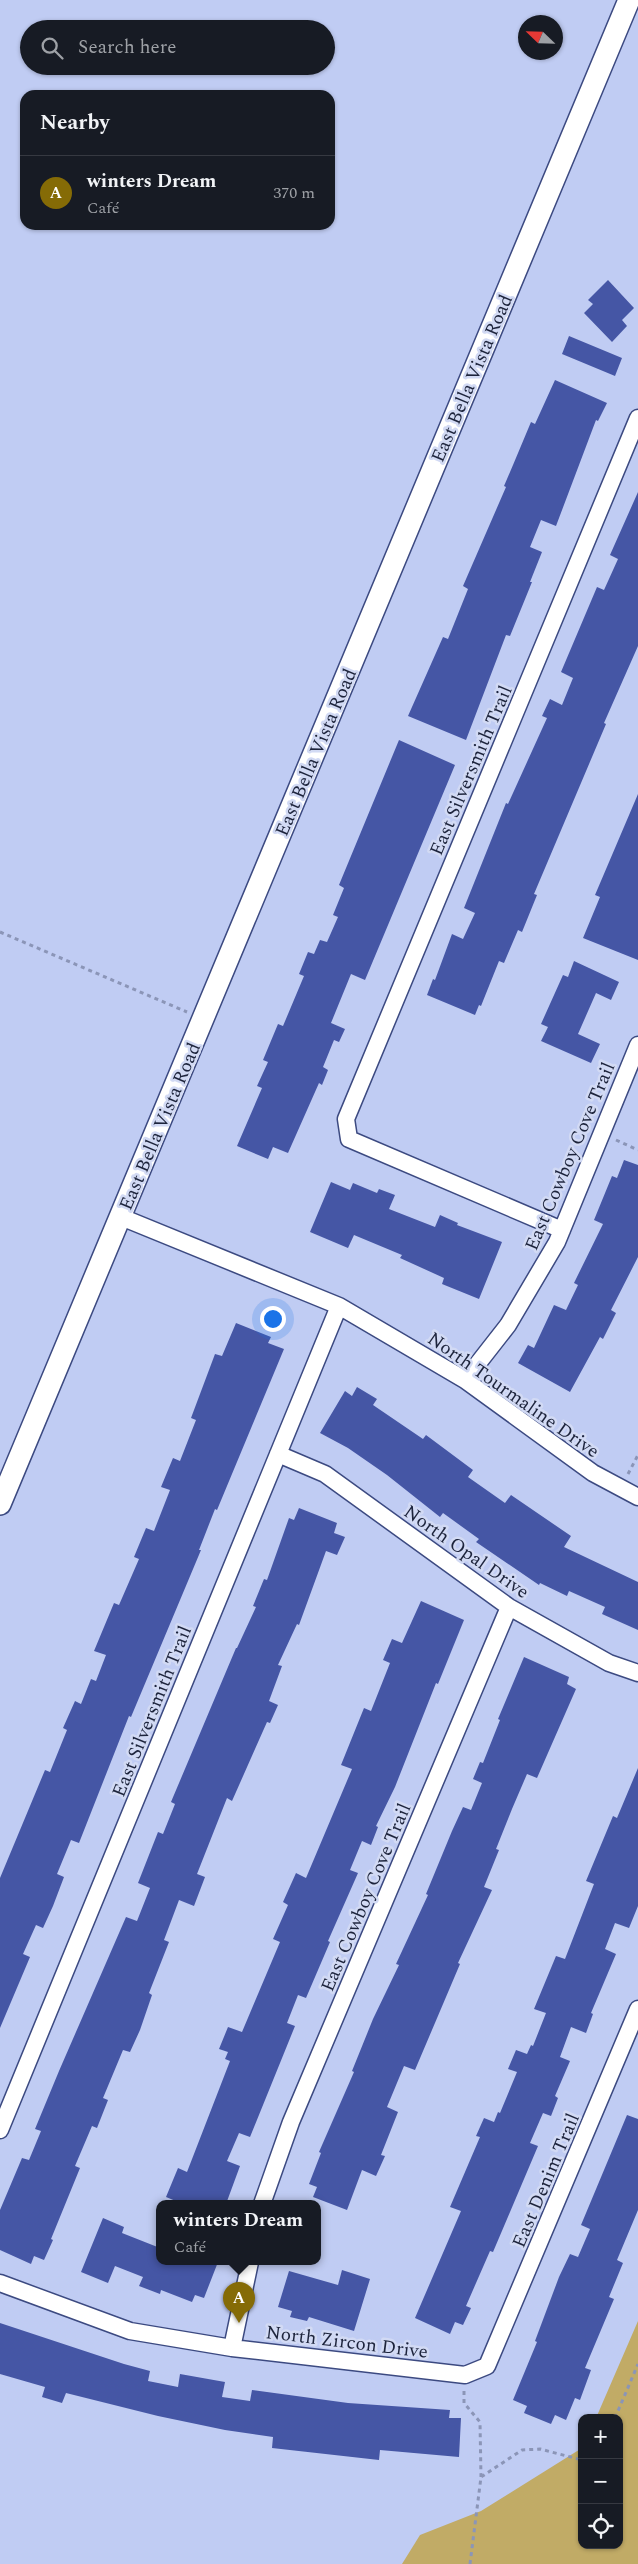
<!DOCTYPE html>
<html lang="en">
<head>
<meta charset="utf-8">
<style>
  body { margin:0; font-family:Spectral,serif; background:#20242c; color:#f1f3f6 }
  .controls { position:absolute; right:15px; bottom:15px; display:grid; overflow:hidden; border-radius:10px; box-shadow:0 1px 4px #0004 }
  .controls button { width:45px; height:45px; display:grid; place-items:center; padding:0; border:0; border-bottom:1px solid #363941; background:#171b24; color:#f1f3f6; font:25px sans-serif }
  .compass { position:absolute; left:518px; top:15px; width:45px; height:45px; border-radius:50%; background:#171b24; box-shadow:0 1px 4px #0004; rotate:293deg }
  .you { position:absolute; left:272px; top:1318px; width:18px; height:18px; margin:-12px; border:4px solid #fff; border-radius:50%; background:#1a73e8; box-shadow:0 0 0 8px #1a73e833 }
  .badge { display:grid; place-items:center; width:32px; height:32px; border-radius:50%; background:#856b06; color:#fff; font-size:16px; font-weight:700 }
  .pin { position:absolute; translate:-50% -41px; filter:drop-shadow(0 1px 2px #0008) }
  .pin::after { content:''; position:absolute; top:26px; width:18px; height:15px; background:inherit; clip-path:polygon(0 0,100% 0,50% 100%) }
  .popup { position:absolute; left:156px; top:2200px; width:165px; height:65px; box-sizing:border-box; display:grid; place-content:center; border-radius:10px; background:#171b24; filter:drop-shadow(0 1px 4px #0005); font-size:16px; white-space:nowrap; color:#9ea1a6 }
  .popup b { font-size:19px; color:#f1f3f6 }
  .popup::after { content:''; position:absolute; left:50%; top:100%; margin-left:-10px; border:10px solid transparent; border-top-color:#171b24 }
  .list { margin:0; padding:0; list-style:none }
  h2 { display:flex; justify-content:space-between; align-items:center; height:65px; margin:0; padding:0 20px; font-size:21px }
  h2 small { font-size:16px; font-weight:400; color:#9ea1a6 }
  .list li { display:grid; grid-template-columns:32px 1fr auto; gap:15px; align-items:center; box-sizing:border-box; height:75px; padding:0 20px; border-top:1px solid #363941 }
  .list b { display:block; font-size:19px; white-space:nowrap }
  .list p { margin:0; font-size:16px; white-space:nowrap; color:#9ea1a6 }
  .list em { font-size:16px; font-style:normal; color:#9ea1a6 }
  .icon { flex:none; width:28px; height:28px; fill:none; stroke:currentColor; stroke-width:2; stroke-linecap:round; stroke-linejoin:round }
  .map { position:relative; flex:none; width:638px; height:2564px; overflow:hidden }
  .search { position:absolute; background:#171b24; box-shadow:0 1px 4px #0004; left:20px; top:20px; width:315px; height:55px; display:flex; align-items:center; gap:12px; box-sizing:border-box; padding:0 18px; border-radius:28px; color:#9ea1a6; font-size:19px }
  .panel { position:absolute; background:#171b24; box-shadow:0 1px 4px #0004; left:20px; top:90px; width:315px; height:140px; border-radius:15px }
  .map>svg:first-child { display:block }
  .green { fill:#c1ab66 }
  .building { fill:#4556a5 }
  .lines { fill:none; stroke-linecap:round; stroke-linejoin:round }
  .minor-casing { stroke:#3c4a81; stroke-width:19 }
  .tertiary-casing { stroke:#3c4a81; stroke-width:24 }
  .path { stroke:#8b95b7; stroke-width:3; stroke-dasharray:4 4; stroke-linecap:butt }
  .minor { stroke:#fff; stroke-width:16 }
  .tertiary { stroke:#fff; stroke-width:21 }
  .labels { text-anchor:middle; stroke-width:5; stroke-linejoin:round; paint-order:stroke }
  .street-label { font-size:19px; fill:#1d243c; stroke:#d2daf4 }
</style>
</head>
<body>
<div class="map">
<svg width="638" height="2564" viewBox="0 0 638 2564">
  <rect width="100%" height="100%" fill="#c0ccf3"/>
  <path class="green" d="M638,2321v243h-236l18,-29 61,-24 101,-63v97h37v-127h-23z"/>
  <path class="building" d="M608,280l26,28 -12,12 5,6 -15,16 -28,-29 9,-9 -5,-4z
    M569,336l53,22 -7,18 -53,-22z
    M555,380l52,23 -9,18 -2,-1 -40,106 -15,-6 -11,27 12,5 -12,30h2l-22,54 -4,-1 -40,105 -58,-24 35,-79 5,2 20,-50 -5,-3 43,-99 -2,-1 9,-21 18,-43 4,2z
    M638,492v154l-34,77 2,1 -72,170 3,1 -15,37 -4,-2 -14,33 -5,-2 -18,45 -2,-1 -4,10 -48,-20 6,-16 2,1 17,-46 11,5 12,-26 -11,-5 42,-105 2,1 39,-86 -5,-2 8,-17 12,6 11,-27 -12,-6 36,-85 7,3 14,-31 -8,-4z
    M399,740l56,25 -90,215 -14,-6 -20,49 14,6 -6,13 -5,-2 -11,27 5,3 -6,15 -3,-2 -31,70 -15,-6 -5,12 -31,-13 25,-58 -5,-2 11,-24 -5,-2 15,-36 5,2 21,-50 -5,-2 9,-22 6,2 6,-14 7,2 11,-25 -5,-2 11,-27 -5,-3z
    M638,794v166l-55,-22 17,-41 -5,-2z
    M574,961l45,21 -8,18 -15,-7 -18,41 22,10 -9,19 -50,-22 7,-14 -7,-3 22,-49 5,2z
    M624,1160l14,5v92l-27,53 5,3 -13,26 -3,-2 -30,55 -52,-29 10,-18 6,3 20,-43 12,5 12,-25 -4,-2 29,-59 -9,-4 18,-44 5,2z
    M331,1182l19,8 3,-7 24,10 2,-4 16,6 -6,14 46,18 5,-12 18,8 -1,2 45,17 -23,57 -37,-15 2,-6 -44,-20 2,-3 -48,-20 -6,13 -38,-16z
    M236,1323l35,14 -3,6 16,6 -67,161 -2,-1 -16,41h2l-70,167 -2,-1 -50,127 -8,-3 -14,34 7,3 -11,29 -10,22 -7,-3 -13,29 7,3 -30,71v-150l45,-108 5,2 17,-42 -4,-2 12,-27 6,3 10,-25 5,2 10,-26 -12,-4 20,-48 5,2 20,-46 -5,-2 12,-29 8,3 16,-41 -9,-3 12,-29 7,3 16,-41 -5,-2 24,-64 7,2z
    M357,1387l20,12 -4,6 50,34 3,-4 47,35 -5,7 37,26 6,-8 60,41 -7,11 74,35v48l-36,-16 3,-7 -36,-16 -2,5 -27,-13 -1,2 -63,-43 3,-3 -36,-26 -3,4 -53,-42 -39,-27 -28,-15 25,-42 7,5z
    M299,1508l38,15 -3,10 11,4 -8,18 -11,-4 -27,74 -2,-1 -19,41 4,1 -13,35 9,4 -8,18 -3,-1 -35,79 -5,-3 -30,76 8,3 -11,29 -15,-6 -15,40 5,2 -20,51 3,2 -12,35 -10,22 -7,-2 -20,48 5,2 -11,28 -5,-2 -17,40 5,2 -29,71 2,1 -9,20 -10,-4 -3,8 -31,-14v-40l22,-52 7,2 12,-29 -6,-2 24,-58 67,-154 11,4 13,-33 -12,-5 20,-51 5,2 12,-30 -4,-2 65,-154h1l19,-41 -3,-1 11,-27 3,1 22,-62 5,2z
    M421,1601l43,19 -26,64 -2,-1 -41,104 -19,39 2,1 -7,18 -9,-4 -12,29 8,3 -30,68 2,1 -24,56 -8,-3 -11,28 8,3 -45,111 -11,-4 -12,28 13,5 -14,38h-43l-17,-7 12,-29 9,4 43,-111 -5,-2 3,-7 -9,-3 9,-22 14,5 38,-90 -7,-3 15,-34 -5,-3 13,-29 10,5 46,-109 -11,-4 23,-57 7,3 19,-48 -7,-3 9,-21 10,4z
    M524,1657l45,20 -2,7 9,5 -39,89 -10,-4 -15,35 -16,40 3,1 -15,37 8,3 -34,73 2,1 -45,106 -11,-4 -17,41 11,5 -17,43 4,1 -9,20 -14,-6 -15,40 -34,-13 4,-10 -8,-3 12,-31 -2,-1 35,-80 -2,-1 21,-52 26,-54 -3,-1 32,-69 -2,-1 26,-63 11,-24 8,3 11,-27 -9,-4 7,-17 3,1 17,-43 -2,-1z
    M638,1768v138l-9,22 -14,-5 -10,26 11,5 -25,59 2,1 -7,19 -15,-6 -11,30 10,4 -15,35 3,2 -7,18 -8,-3 -13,30 8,3 -45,106 -3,-1 -24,55 5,2 -8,17 -8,-3 -5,12 -35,-16 46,-107 -11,-4 30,-70 -4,-1 8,-18 10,4 4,-10 2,1 17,-41 -9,-3 8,-19 11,4 4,-9 2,1 13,-33 -12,-4 22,-53 9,3 29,-75 -8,-3 27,-65 4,2z
    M627,2115l11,4v91l-21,50 6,3 -14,34 5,2 -29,69 6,2 -11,30 -5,-2 -9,22 -11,-5 -4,9 -27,-11 3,-7 -14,-6 24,-58 -2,-1 24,-64 11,-23 8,3 12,-28 -9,-4z
    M103,2218l21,9 -2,6 38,15v14h58l-14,36 -9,-3 -3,7 -31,-12 -1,4 -21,-8 4,-9 -28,-11 -7,17 -27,-11z
    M342,2270l28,9 -16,52 -45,-14 -2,4 -17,-4 2,-6 -14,-4 11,-36 49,14z
    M0,2323l124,41 26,7 -2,10 30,6 2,-13 45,8 -3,15 28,4 2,-11 96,13 102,7 -1,8h12l-2,39 -79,-7 -1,10 -107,-12 1,-11 -48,-7 -67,-14 -92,-23 -4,10 -20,-6 3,-10 -45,-13z"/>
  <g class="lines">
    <defs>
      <path id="minor" d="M121,1217l218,89 126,74 128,93 45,24
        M562,1230l-213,-91 -3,-20 292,-701
        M465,1380l43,-55 49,-83 81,-197
        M278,1454l47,20 184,133 100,56 29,10
        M0,2130l339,-824
        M262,2204l29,-82 218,-515
        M0,2283l130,48 102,17 233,27 22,-9 151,-357
        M232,2348l18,-86"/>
      <path id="tertiary" d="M0,1504l629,-1504"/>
    </defs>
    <use href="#minor" class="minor-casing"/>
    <use href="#tertiary" class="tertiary-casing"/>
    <path class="path" d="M0,932l187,80
      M616,1140l22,10
      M628,1474l10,-19
      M464,2391v12l16,19 1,55
      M615,2418l23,-54
      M470,2564l11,-87 41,-27 18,-1 42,11"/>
    <use href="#minor" class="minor"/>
    <use href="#tertiary" class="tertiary"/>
  </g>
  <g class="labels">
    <g class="street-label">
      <text transform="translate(471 378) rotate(-67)" y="7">East Bella Vista Road</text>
      <text transform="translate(315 752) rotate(-67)" y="7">East Bella Vista Road</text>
      <text transform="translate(470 770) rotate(-67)" y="7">East Silversmith Trail</text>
      <text transform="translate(159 1126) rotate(-67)" y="7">East Bella Vista Road</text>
      <text transform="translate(569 1156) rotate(-67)" y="7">East Cowboy Cove Trail</text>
      <text transform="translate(514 1394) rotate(35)" y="7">North Tourmaline Drive</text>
      <text transform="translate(467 1551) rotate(35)" y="7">North Opal Drive</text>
      <text transform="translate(151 1711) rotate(-68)" y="7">East Silversmith Trail</text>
      <text transform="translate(365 1897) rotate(-67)" y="7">East Cowboy Cove Trail</text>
      <text transform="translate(545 2180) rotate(-67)" y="7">East Denim Trail</text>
      <text transform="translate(347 2341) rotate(7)" y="7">North Zircon Drive</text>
    </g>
  </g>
</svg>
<div class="controls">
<button>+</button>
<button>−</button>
<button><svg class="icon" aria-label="locate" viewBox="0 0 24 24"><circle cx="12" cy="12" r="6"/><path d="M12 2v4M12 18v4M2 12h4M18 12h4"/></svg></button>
</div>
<svg class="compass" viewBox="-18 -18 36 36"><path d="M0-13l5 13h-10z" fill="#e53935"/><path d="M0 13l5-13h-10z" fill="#9ea1a6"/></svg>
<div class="you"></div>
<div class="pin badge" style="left:239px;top:2323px">A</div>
<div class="popup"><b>winters Dream</b>Café</div>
<div class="search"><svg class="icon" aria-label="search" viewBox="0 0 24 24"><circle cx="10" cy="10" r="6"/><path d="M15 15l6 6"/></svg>Search here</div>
<section class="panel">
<h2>Nearby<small></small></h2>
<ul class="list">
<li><span class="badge">A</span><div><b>winters Dream</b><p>Café</p></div><em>370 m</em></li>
</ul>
</section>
</div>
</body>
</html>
